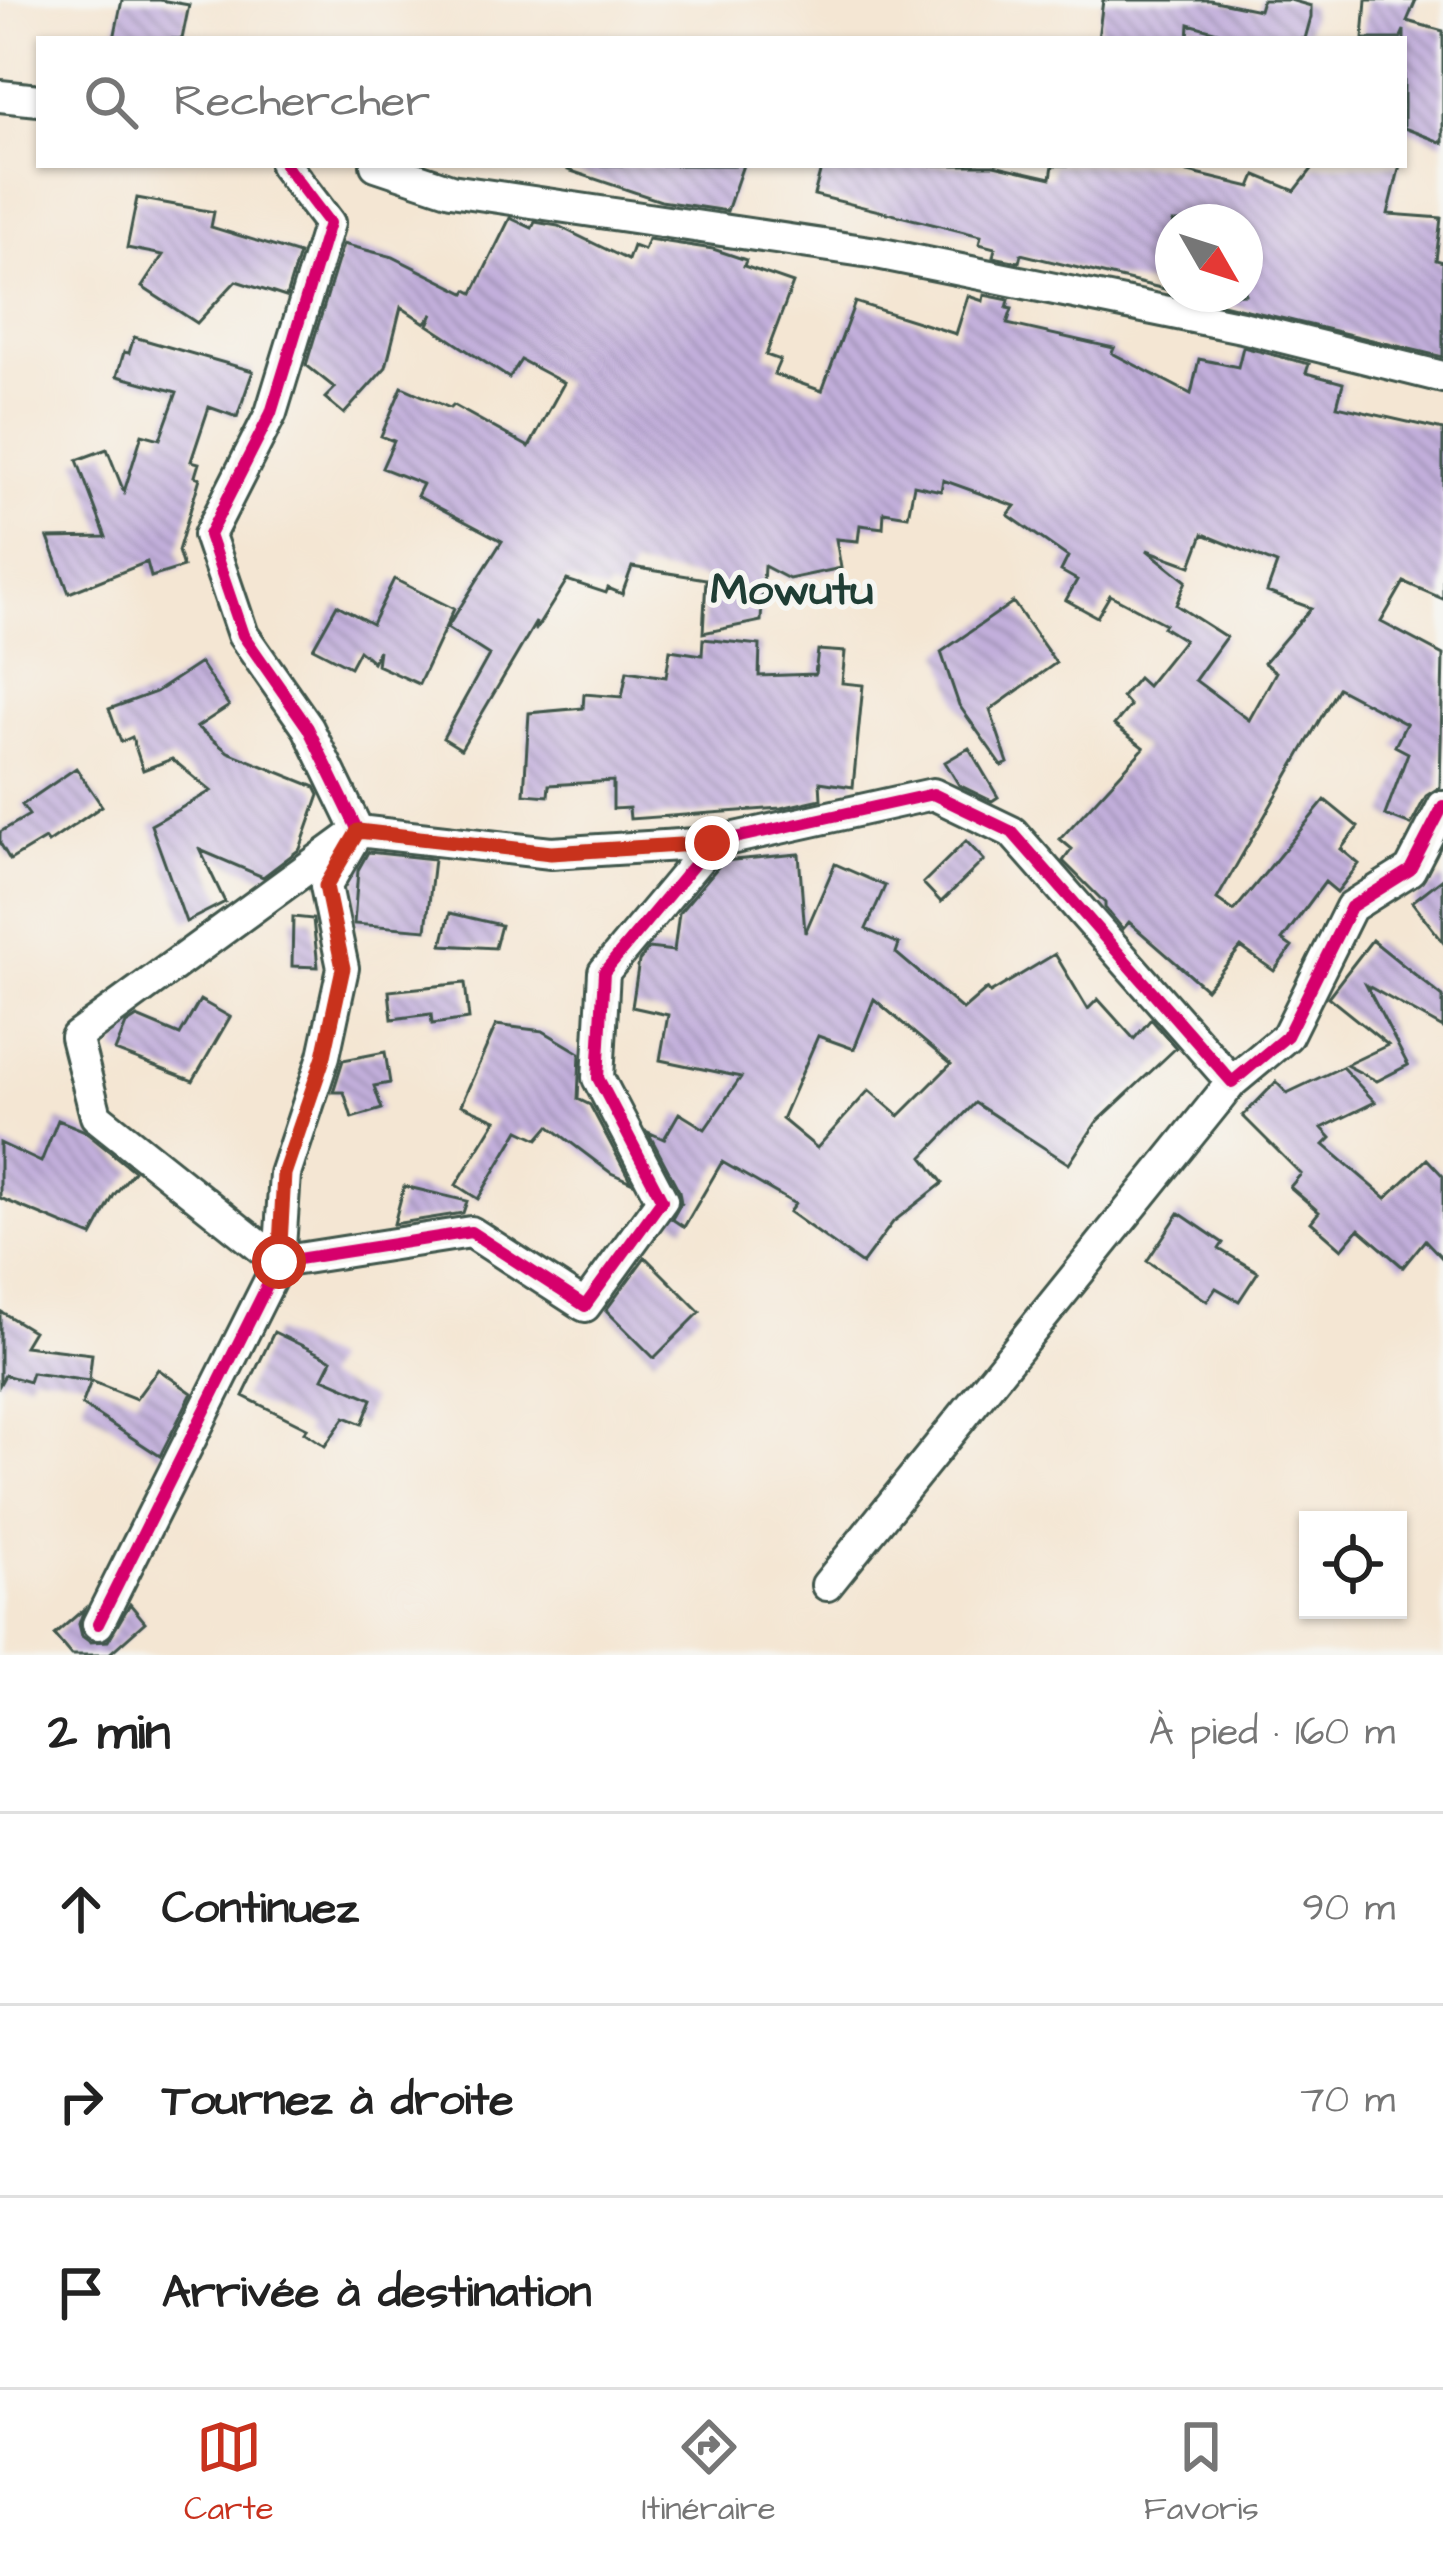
<!DOCTYPE html>
<html lang="fr">
<head>
<meta charset="utf-8">
<style>
  body { margin:0; font-family:"Architects Daughter",sans-serif; background:#f6f6f6; color:#222 }
  .controls { position:absolute; right:36px; bottom:36px; display:grid; overflow:hidden; border-radius:0px; box-shadow:0 3px 9px #0004 }
  .controls button { width:108px; height:108px; display:grid; place-items:center; padding:0; border:0; border-bottom:3px solid #e0e0e0; background:#fff; color:#222; font:60px sans-serif }
  .compass { position:absolute; left:1155px; top:204px; width:108px; height:108px; border-radius:50%; background:#fff; box-shadow:0 3px 9px #0004; rotate:129deg }
  .stop { position:absolute; width:36px; height:36px; margin:-27px; border:9px solid #c8321e; border-radius:50%; background:#fff }
  .stop.end { background:#c8321e; border-color:#fff; box-shadow:0 3px 12px #0008 }
  .list { margin:0; padding:0; list-style:none }
  h2 { display:flex; justify-content:space-between; align-items:center; height:156px; margin:0; padding:0 48px; font-size:51px }
  h2 small { font-size:39px; font-weight:400; color:#767676 }
  .list li { display:grid; grid-template-columns:78px 1fr auto; gap:36px; align-items:center; box-sizing:border-box; height:192px; padding:0 48px; border-top:3px solid #e0e0e0 }
  .list b { display:block; font-size:45px; white-space:nowrap }
  .list em { font-size:39px; font-style:normal; color:#767676 }
  .icon { flex:none; width:66px; height:66px; fill:none; stroke:currentColor; stroke-width:2; stroke-linecap:round; stroke-linejoin:round }
  .map { position:relative; flex:none; width:1443px; height:1655px; overflow:hidden }
  .search { position:absolute; background:#fff; box-shadow:0 3px 9px #0004; left:36px; right:36px; top:36px; height:132px; display:flex; align-items:center; gap:30px; box-sizing:border-box; padding:0 42px; border-radius:0px; color:#767676; font-size:45px }
  .sheet { height:732px; background:#fff }
  nav { display:flex; justify-content:space-around; align-items:center; box-sizing:border-box; height:168px; border-top:3px solid #e0e0e0; background:#fff; font-size:33px; color:#767676 }
  nav a { display:grid; justify-items:center; gap:6px }
  nav .on { color:#c8321e }
  .map>svg:first-child { display:block }
  .building { fill:url(#building-back-hatch); fill-rule:evenodd }
  .lines { fill:none; stroke-linecap:round; stroke-linejoin:round }
  .minor-casing { stroke:#3f564c; stroke-width:36 }
  .minor { stroke:#fff; stroke-width:30 }
  .cycleway-casing { stroke:#f6f6f2; stroke-width:20 }
  .cycleway { stroke:#d6006c; stroke-width:12 }
  .route { stroke:#c8321e; stroke-width:15 }
  .labels { text-anchor:middle; stroke-width:10; stroke-linejoin:round; paint-order:stroke }
  .quarter-label { font-size:45px; font-weight:bold; fill:#1f3d34; stroke:#f6f6f2 }
</style>
</head>
<body>
<div class="map">
<svg width="1443" height="1655" viewBox="0 0 1443 1655">
  <defs>
    <pattern id="building-back-hatch" width="6" height="6" patternUnits="userSpaceOnUse" patternTransform="scale(3)"><rect width="6" height="6" fill="#c2afdb"/><path d="M-1 5l2 2M0 0l6 6M5-1l2 2" fill="none" stroke="#9d90b2"/></pattern>
  </defs>
  <rect width="100%" height="100%" fill="#f6f6f2"/>
  <filter id="ink" filterUnits="userSpaceOnUse"><feTurbulence type="fractalNoise" baseFrequency=".00833" numOctaves="2"/><feDisplacementMap in="SourceGraphic" scale="24" xChannelSelector="R" yChannelSelector="G"/><feConvolveMatrix kernelMatrix="1 2 1 2 8 2 1 2 1" color-interpolation-filters="sRGB"/></filter>
  <filter id="wash" filterUnits="userSpaceOnUse"><feTurbulence type="fractalNoise" baseFrequency=".004" numOctaves="4" result="noise"/><feDisplacementMap in="SourceGraphic" scale="48" xChannelSelector="R" yChannelSelector="G"/><feGaussianBlur stdDeviation="2.7" result="paint"/><feColorMatrix in="noise" values="0 0 0 0 0 0 0 0 0 0 0 0 0 0 0 0 0 1.4 0 .05"/><feComposite in="paint" operator="in"/></filter>
  <g filter="url(#wash)">
    <rect width="100%" height="100%" fill="#f4e6d3"/>
    <g id="blocks">
      <path class="building" d="M122,0h38l29,5 -7,34h-68z
        M1103,0h107l49,10 3,-10h28l21,6v11l-6,22h-63l-53,-15 -1,15h-90z
        M1366,0h50l-9,21 36,10v112l-39,-15v-98l-4,9h-37z
        M569,165h174l-16,46 -66,-10 -93,-31z
        M822,165h172l57,13 2,-13h106l92,22 5,-12 39,16 20,-26h85l-12,49 53,4 -5,42 7,2v95l-254,-61 56,-2v-72h-72v69l-152,-37 -2,8 -26,-5 2,-9 -16,-4 2,-8 -167,-41z
        M137,198l77,14 -3,15 88,27 -13,43 -50,-16 -39,42 -55,-36 21,-32 -36,-7z
        M510,218l22,10 3,-6 23,4 70,34 5,-14 11,4 4,-11 65,10 33,11 -2,6 49,17 -27,72 14,5 -6,14 48,17 33,-89 101,32 12,-38 15,5 1,-6 25,5 -2,8 5,1 -5,15 107,24 -2,5 79,41 8,-35 39,8 5,-20 66,17 -3,9 37,10 -6,23 106,24v169l-39,-17 -23,40 62,33 -3,132 -14,9 -15,29 -26,-10 23,-62 -13,-7 11,-22 -68,-36 -121,211 17,12 91,-111 33,27 -17,22 18,15 -22,28 -12,-10 -43,58 10,7 -18,24 -33,-24 -35,42 -77,-67 -6,7 -18,-21v-5l-42,-42 9,-12 -12,-10 84,-91 -30,-23 16,-19 -8,-9 16,-19 9,8 37,-46 -21,-13 2,-3 -55,-29 -13,22 -31,-17 11,-20 -16,-9 7,-14 -60,-42 7,-9 -72,-26 -2,11 -27,-6 -6,31 -24,-4 -1,16 -23,-3 -2,16 -22,-2 5,29 -52,11 -25,-13 -3,55 -58,12 3,-54 -74,-12 -10,27 -14,-6 -2,5 -39,-13 -32,51 1,-9 -75,127 -18,-11 46,-83 -42,-27 55,-87 -85,-45 6,-12 -41,-16 12,-27 -13,-5 21,-49 48,21 3,-3 76,42 35,-64 -43,-23 -12,18 -81,-53 5,-11 -8,9 -24,-16 -15,60 -42,47 -19,-16 10,-10 -29,-23 37,-121 50,13 72,36 2,-3 6,3zM1203,534l74,30 -10,28 44,16 -47,55 12,9 -27,48 -54,-40 31,-43 -50,-32 10,-24 -39,-31 44,16z
        M134,337l119,34 -16,46 -28,-10 -18,54 8,2 -4,13 5,2 -22,73 5,16 -32,10 -4,-15 -78,31 -21,-55 58,-1 -29,-77 30,-11 17,43 18,-58 18,5 17,-47 -60,-16 7,-24 5,1z
        M394,579l60,30 -35,75 -42,-19 2,-15 -6,12 -14,-12 -9,17 -37,-19 24,-43 35,19z
        M1013,602l43,61 -66,47 18,53 -6,3 -43,-61 -18,-53z
        M703,639l57,6 -1,31 56,-2 3,-24 27,2 -3,31 21,2 -10,102 -33,-5 1,17 -40,9 -151,11 -1,-11 -16,1v-28l-64,4 -1,11 -24,-2 5,-81 54,-5 1,-14 38,3 5,-26 39,6 4,-27 32,5z
        M200,663l29,43 -32,21 31,25 87,35 4,8 -19,54 -37,28 -63,-27 25,52 -39,20 -35,-97 60,-34 -39,-32 -29,11 -11,-33 -11,5 -12,-33 47,-17z
        M969,748l29,49 -6,4 -33,-16 -14,-23z
        M76,768l26,38 -54,37 -3,-4 -35,21 -10,-17v-11l29,-17 -7,-10z
        M966,841l18,19 -43,42 -18,-19z
        M368,852l66,7 -8,71 -72,-6 4,-54z
        M799,854l6,79 30,-69 50,22 -19,43 33,15 -3,9 67,57 24,-21 3,4 65,-39 33,55 10,-10 36,40 17,-20 25,29 -80,75 -27,41 -94,-61 -52,54 20,26 -50,39 -31,42 -73,-52 6,-8 -73,-42 -38,65 -12,-8 9,-16 -2,-12 -31,-59 16,7 15,-26 26,16 36,-52 -81,-17 8,-45 -36,-8 7,-46 10,-13 25,3 5,-38 44,-52zM874,999l77,65 -52,52 -30,-26 -52,58 -35,-29 36,-83 36,13z
        M1443,878v64l-31,-40z
        M450,913l51,12 -6,23 -53,-3z
        M293,917l20,2 5,48 -26,-1z
        M1372,940l71,57v31l-77,-43 42,80 -31,16 -31,-16 42,-20 -60,-48z
        M465,983l4,36 -37,5 -1,-10 -39,5 -3,-28z
        M200,1000l30,17 -37,64 -78,-30 11,-27 11,-7 43,18z
        M496,1025l47,6 37,22 -2,46 12,6 41,77 -20,-9 -62,-47 -11,13 -19,-9 -41,69 -22,-14 40,-65 -35,-15z
        M385,1052l5,31 -16,3 8,23 -30,9 -8,-26h-11l10,-32z
        M1342,1067l33,35 -53,26 9,10 -7,7 62,53 41,-39 16,17v83l-18,-19 -22,27 -44,-38 -17,20 -31,-27 8,-10 -29,-25 11,-13 -58,-58 33,-34 11,11z
        M58,1120l25,10 51,41 -20,24 -22,41 -92,-38v-55l41,19z
        M404,1186l63,15 -4,12 -69,11z
        M1179,1213l44,30 -4,6 39,23 -19,29 -23,-13 -9,13 -60,-40z
        M645,1257l55,55 -46,46 -48,-48z
        M0,1311l33,20 -9,15 68,8 -3,27 -57,-8 -3,9 -24,-7 -5,9z
        M274,1332l58,28 -9,18 49,21 -10,25 -17,-7 -20,29 -21,-14 3,-4 -64,-32z
        M158,1369l34,24 -32,63 -78,-51 9,-24 45,18z
        M130,1604l15,18 -37,33h-37l-17,-20 30,-26 -5,15 3,12 8,6 18,-1z"/>
    </g>
  </g>
  <g filter="url(#ink)">
    <use href="#blocks" fill-opacity="0" stroke="#3f564c" stroke-width="3"/>
    <g class="lines">
      <defs>
        <path id="minor" d="M0,96l39,4
          M285,165l44,58 -58,190 -62,122 34,100 65,93 50,103 193,22 161,-10 221,-49 79,38 220,250 55,-46 64,-129 59,-37 33,-64
          M376,165l75,25 426,63 365,74 201,50
          M358,831l-32,55 17,82 -19,88 -39,118 -6,88 -183,-146 -20,-79z
          M827,1585l405,-503
          M98,1624l181,-362 192,-30 114,74 77,-106 -64,-122 6,-106 108,-129"/>
      </defs>
      <use href="#minor" class="minor-casing"/>
      <use href="#minor" class="minor"/>
      <defs>
        <path id="cycleway" d="M285,165l44,58 -58,190 -62,122 34,100 65,93 50,103 193,22 161,-10 221,-49 79,38 220,250 55,-46 64,-129 59,-37 33,-64
          M98,1624l181,-362 192,-30 114,74 77,-106 -64,-122 6,-106 108,-129"/>
      </defs>
      <use href="#cycleway" class="cycleway-casing"/>
      <use href="#cycleway" class="cycleway"/>
    </g>
  </g>
  <g class="lines" filter="url(#ink)">
    <path class="route" d="M279,1262l5,-88 40,-118 19,-88 -17,-82 32,-55 193,22 161,-10"/>
  </g>
  <g class="labels">
    <g class="quarter-label">
      <text x="792" y="604">Mowutu</text>
    </g>
  </g>
</svg>
<div class="controls">
<button><svg class="icon" aria-label="locate" viewBox="0 0 24 24"><circle cx="12" cy="12" r="6"/><path d="M12 2v4M12 18v4M2 12h4M18 12h4"/></svg></button>
</div>
<svg class="compass" viewBox="-18 -18 36 36"><path d="M0-13l5 13h-10z" fill="#e53935"/><path d="M0 13l5-13h-10z" fill="#767676"/></svg>
<div class="stop" style="left:279px;top:1262px"></div>
<div class="stop end" style="left:712px;top:843px"></div>
<div class="search"><svg class="icon" aria-label="search" viewBox="0 0 24 24"><circle cx="10" cy="10" r="6"/><path d="M15 15l6 6"/></svg>Rechercher</div>
</div>
<section class="sheet">
<h2>2 min<small>À pied · 160 m</small></h2>
<ul class="list">
<li><svg class="icon" aria-label="ahead" viewBox="0 0 24 24"><path d="M12 20V5M6 11l6-6 6 6"/></svg><div><b>Continuez</b></div><em>90 m</em></li>
<li><svg class="icon" aria-label="right" viewBox="0 0 24 24"><path d="M7 20v-9h11M14 6l5 5-5 5"/></svg><div><b>Tournez à droite</b></div><em>70 m</em></li>
<li><svg class="icon" aria-label="arrive" viewBox="0 0 24 24"><path d="M6 21V4h12l-3 4 3 4H6"/></svg><div><b>Arrivée à destination</b></div></li>
</ul>
</section>
<nav>
<a class="on"><svg class="icon" aria-label="map" viewBox="0 0 24 24"><path d="M3 6l6-2 6 2 6-2v14l-6 2-6-2-6 2zM9 4v14M15 6v14"/></svg>Carte</a>
<a><svg class="icon" aria-label="directions" viewBox="0 0 24 24"><path d="M12 3l9 9-9 9-9-9zM9 14v-3h6M13 9l2 2-2 2"/></svg>Itinéraire</a>
<a><svg class="icon" aria-label="saved" viewBox="0 0 24 24"><path d="M7 4h10v16l-5-4-5 4z"/></svg>Favoris</a>
</nav>
</body>
</html>
